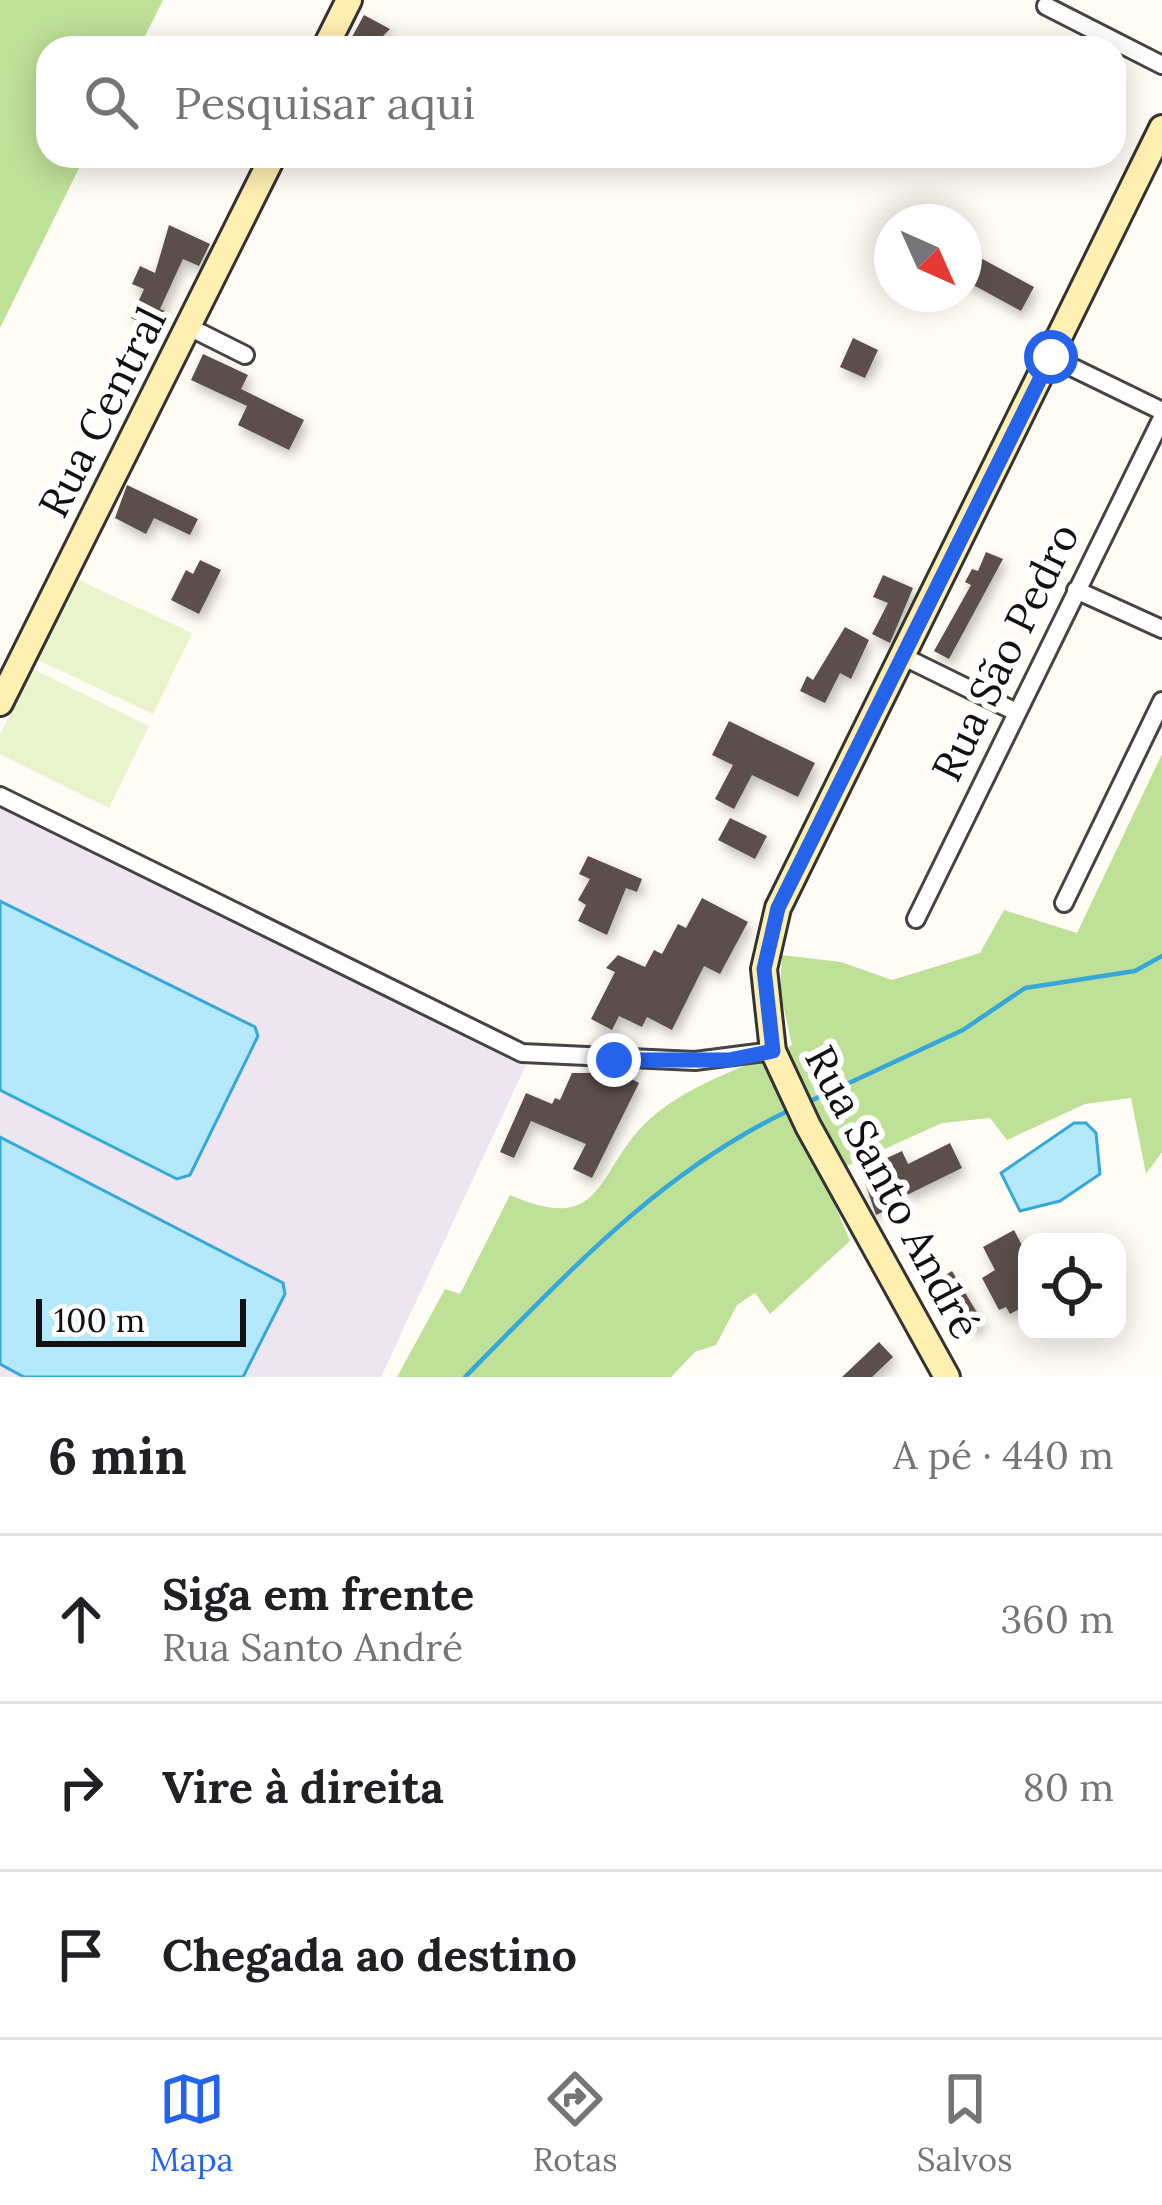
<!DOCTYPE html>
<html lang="pt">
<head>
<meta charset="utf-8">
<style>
  body { margin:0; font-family:Lora,serif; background:#f2f2f2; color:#202124 }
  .controls { position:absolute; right:36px; bottom:36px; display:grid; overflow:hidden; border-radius:24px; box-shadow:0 6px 30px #0003 }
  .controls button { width:108px; height:108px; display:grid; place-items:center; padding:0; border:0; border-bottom:3px solid #e0e0e0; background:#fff; color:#202124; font:60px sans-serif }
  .compass { position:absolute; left:874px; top:204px; width:108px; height:108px; border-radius:50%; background:#fff; box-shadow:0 6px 30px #0003; rotate:135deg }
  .scale { position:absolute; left:36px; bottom:30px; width:210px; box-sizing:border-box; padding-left:12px; border:6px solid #111; border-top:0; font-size:33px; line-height:42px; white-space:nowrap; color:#111; -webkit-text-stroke:9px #fff; paint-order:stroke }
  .stop { position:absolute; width:36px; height:36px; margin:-27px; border:9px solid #2563eb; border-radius:50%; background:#fff }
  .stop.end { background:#2563eb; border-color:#fff; box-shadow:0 3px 12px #0008 }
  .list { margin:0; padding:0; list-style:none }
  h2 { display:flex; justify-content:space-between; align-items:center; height:156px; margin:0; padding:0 48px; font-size:51px }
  h2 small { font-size:39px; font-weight:400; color:#757577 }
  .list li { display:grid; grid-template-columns:78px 1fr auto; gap:36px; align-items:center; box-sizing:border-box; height:168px; padding:0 48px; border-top:3px solid #e0e0e0 }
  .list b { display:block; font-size:45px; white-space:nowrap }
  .list p { margin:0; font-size:39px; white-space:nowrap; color:#757577 }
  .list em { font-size:39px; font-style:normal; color:#757577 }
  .icon { flex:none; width:66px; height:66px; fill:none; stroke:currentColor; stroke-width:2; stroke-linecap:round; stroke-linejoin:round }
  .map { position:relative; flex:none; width:1162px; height:1377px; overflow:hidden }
  .search { position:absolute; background:#fff; box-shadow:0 6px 30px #0003; left:36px; right:36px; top:36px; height:132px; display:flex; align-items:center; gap:30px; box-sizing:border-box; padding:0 42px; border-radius:36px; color:#757577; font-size:45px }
  .sheet { height:660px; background:#fff }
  nav { display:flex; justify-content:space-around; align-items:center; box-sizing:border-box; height:168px; border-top:3px solid #e0e0e0; background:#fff; font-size:33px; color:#757577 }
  nav a { display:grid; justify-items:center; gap:6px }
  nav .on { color:#2563eb }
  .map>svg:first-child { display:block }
  .industrial { fill:#ede5ef }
  .forest { fill:#bfe097 }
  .pitch { fill:#eaf4cc }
  .water { fill:#b4e8fb; stroke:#35a7d9; stroke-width:3 }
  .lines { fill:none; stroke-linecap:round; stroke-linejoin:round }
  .stream { stroke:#35a7d9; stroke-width:4.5 }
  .building { fill:#5b504c; filter:url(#shadow) }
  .street-casing { stroke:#444; stroke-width:22 }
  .secondary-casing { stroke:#333; stroke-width:30 }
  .street { stroke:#fff; stroke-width:16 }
  .secondary { stroke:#ffefb0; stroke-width:24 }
  .route { stroke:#2563eb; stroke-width:15 }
  .labels { text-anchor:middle; stroke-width:12; stroke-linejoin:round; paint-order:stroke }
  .street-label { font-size:42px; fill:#111; stroke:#fff }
</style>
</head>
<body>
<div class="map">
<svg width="1162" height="1377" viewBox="0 0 1162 1377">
  <defs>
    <filter id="shadow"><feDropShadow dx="3.5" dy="6" stdDeviation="6" flood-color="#0004"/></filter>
  </defs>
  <rect width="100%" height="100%" fill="#fffcf5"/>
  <path class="industrial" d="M0,804l526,261 -145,312h-381z"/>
  <path class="forest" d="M0,0h163l-24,48h-91v108h37l-85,172z
    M1162,754v398l-16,22 -15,-76 -46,6 -78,36 -17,-22 -48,5 -119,54 27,64 -80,73 -15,-21 -18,12 -21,40 -21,7 -24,25h-274l48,-88 15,5 50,-99c98,43 85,-28 141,-77 38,-34 95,-51 141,-73l-12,-54 2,-36 59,7 51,18 88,-27 24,-43 73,23z"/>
  <path class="pitch" d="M77,579l115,54 -39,81 -115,-54z
    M33,669l116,57 -40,82 -109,-54v-19z"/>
  <path class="water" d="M0,901l255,126 3,9 -68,139 -13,4 -177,-89z
    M1074,1123h12l10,10 4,41 -40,27 -40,10 -19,-38z
    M0,1137l283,146 2,11 -42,83h-219l-24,-13z"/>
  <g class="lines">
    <path class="stream" d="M806,1103l157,-73 62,-42 110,-17 27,-15
      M465,1377c100,-101 194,-205 325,-267"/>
  </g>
  <path class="building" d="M364,15l26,14 -19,19h-25z
    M169,225l41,19 -11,22 -16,-7 -23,50 5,2 -8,18 -26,-11 13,-29 -12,-5 8,-18 15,7z
    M964,249l70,38 -13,24 -57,-31z
    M853,338l25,12 -13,28 -25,-11z
    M203,354l45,21 -7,14 63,31 -15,30 -51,-25 9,-19 -56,-26z
    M127,485l71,34 -8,16 -36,-17 -8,16 -31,-16z
    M986,552l17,7 -54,100 -15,-8 37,-66 -6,-3 7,-13 6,2z
    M200,560l21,10 -22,44 -28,-14 15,-30 7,4z
    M883,575l30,13 -23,55 -18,-9 16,-31 -15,-6z
    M845,627l24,13 -18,39 -11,-6 -15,30 -25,-12 7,-15 6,4z
    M729,721l86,42 -17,34 -46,-22 -18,34 -19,-10 18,-34 -21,-10z
    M730,818l37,18 -12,23 -37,-19z
    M588,856l54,23 -5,13 -11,-4 -19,47 -29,-14 8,-16 -8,-5 12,-21 -11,-5z
    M702,898l46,24 -28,52 -16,-8 -32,64 -25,-13 -5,10 -23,-11 -7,14 -21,-11 24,-47 -9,-4 12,-13 27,12 9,-17 8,4 16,-30 8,4z
    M572,1073h49l18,10 -47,95 -19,-9 13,-25 -55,-23 -17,37 -14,-6 26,-59 26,11 3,-6 5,2z
    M950,1143l12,25 -55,27 -4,-11 -23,11 7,15 -11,5 -11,-32 15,-7 -6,-12 28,-13 6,13z
    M1014,1230l13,25v50l-17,9 -4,-7 -7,3 -17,-32 13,-8 -12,-23z
    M952,1271l32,53 -12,7 -31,-53z
    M879,1342l14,15 -21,20h-30z"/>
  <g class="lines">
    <defs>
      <path id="street" d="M1046,6l116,59
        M189,327l56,28
        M1051,357l111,54
        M1076,590l86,39
        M900,655l114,56
        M0,796l522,257 173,8 78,-10
        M1064,903l98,-202
        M916,919l246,-501"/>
      <path id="secondary" d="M325,48l24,-48
        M0,703l273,-547
        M947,1377l-139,-251 -35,-75 -9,-82 14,-61 384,-780"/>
    </defs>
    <use href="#street" class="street-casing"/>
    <use href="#secondary" class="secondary-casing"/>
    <use href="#street" class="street"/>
    <use href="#secondary" class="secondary"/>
  </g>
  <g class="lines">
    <path class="route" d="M614,1060h115l44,-9 -9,-82 14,-61 273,-551"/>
  </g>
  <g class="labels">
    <g class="street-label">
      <text transform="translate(102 412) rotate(-63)" y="15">Rua Central</text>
      <text transform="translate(1005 652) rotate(-64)" y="15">Rua São Pedro</text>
      <text transform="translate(893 1192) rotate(62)" y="15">Rua Santo André</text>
    </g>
  </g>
</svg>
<div class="controls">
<button><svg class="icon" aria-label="locate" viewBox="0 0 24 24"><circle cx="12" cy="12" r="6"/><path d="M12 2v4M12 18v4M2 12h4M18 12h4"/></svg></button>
</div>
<svg class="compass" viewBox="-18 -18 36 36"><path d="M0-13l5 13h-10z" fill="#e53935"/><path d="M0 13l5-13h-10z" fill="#757577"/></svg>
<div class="scale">100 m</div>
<div class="stop" style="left:1051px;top:357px"></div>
<div class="stop end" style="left:614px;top:1060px"></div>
<div class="search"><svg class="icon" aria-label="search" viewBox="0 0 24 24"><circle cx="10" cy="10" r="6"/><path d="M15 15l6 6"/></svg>Pesquisar aqui</div>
</div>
<section class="sheet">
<h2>6 min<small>A pé · 440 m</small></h2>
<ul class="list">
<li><svg class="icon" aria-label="ahead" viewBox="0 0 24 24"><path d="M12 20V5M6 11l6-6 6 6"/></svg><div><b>Siga em frente</b><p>Rua Santo André</p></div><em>360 m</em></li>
<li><svg class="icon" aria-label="right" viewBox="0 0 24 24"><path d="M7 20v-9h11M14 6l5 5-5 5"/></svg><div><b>Vire à direita</b></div><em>80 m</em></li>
<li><svg class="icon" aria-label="arrive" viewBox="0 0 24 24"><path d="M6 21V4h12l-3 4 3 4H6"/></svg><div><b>Chegada ao destino</b></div></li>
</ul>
</section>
<nav>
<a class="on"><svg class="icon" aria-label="map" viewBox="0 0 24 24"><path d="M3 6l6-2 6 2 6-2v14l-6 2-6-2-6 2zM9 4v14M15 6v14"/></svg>Mapa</a>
<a><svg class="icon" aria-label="directions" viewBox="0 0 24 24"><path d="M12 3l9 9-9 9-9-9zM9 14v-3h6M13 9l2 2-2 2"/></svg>Rotas</a>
<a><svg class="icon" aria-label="saved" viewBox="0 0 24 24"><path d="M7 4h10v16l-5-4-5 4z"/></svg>Salvos</a>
</nav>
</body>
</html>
